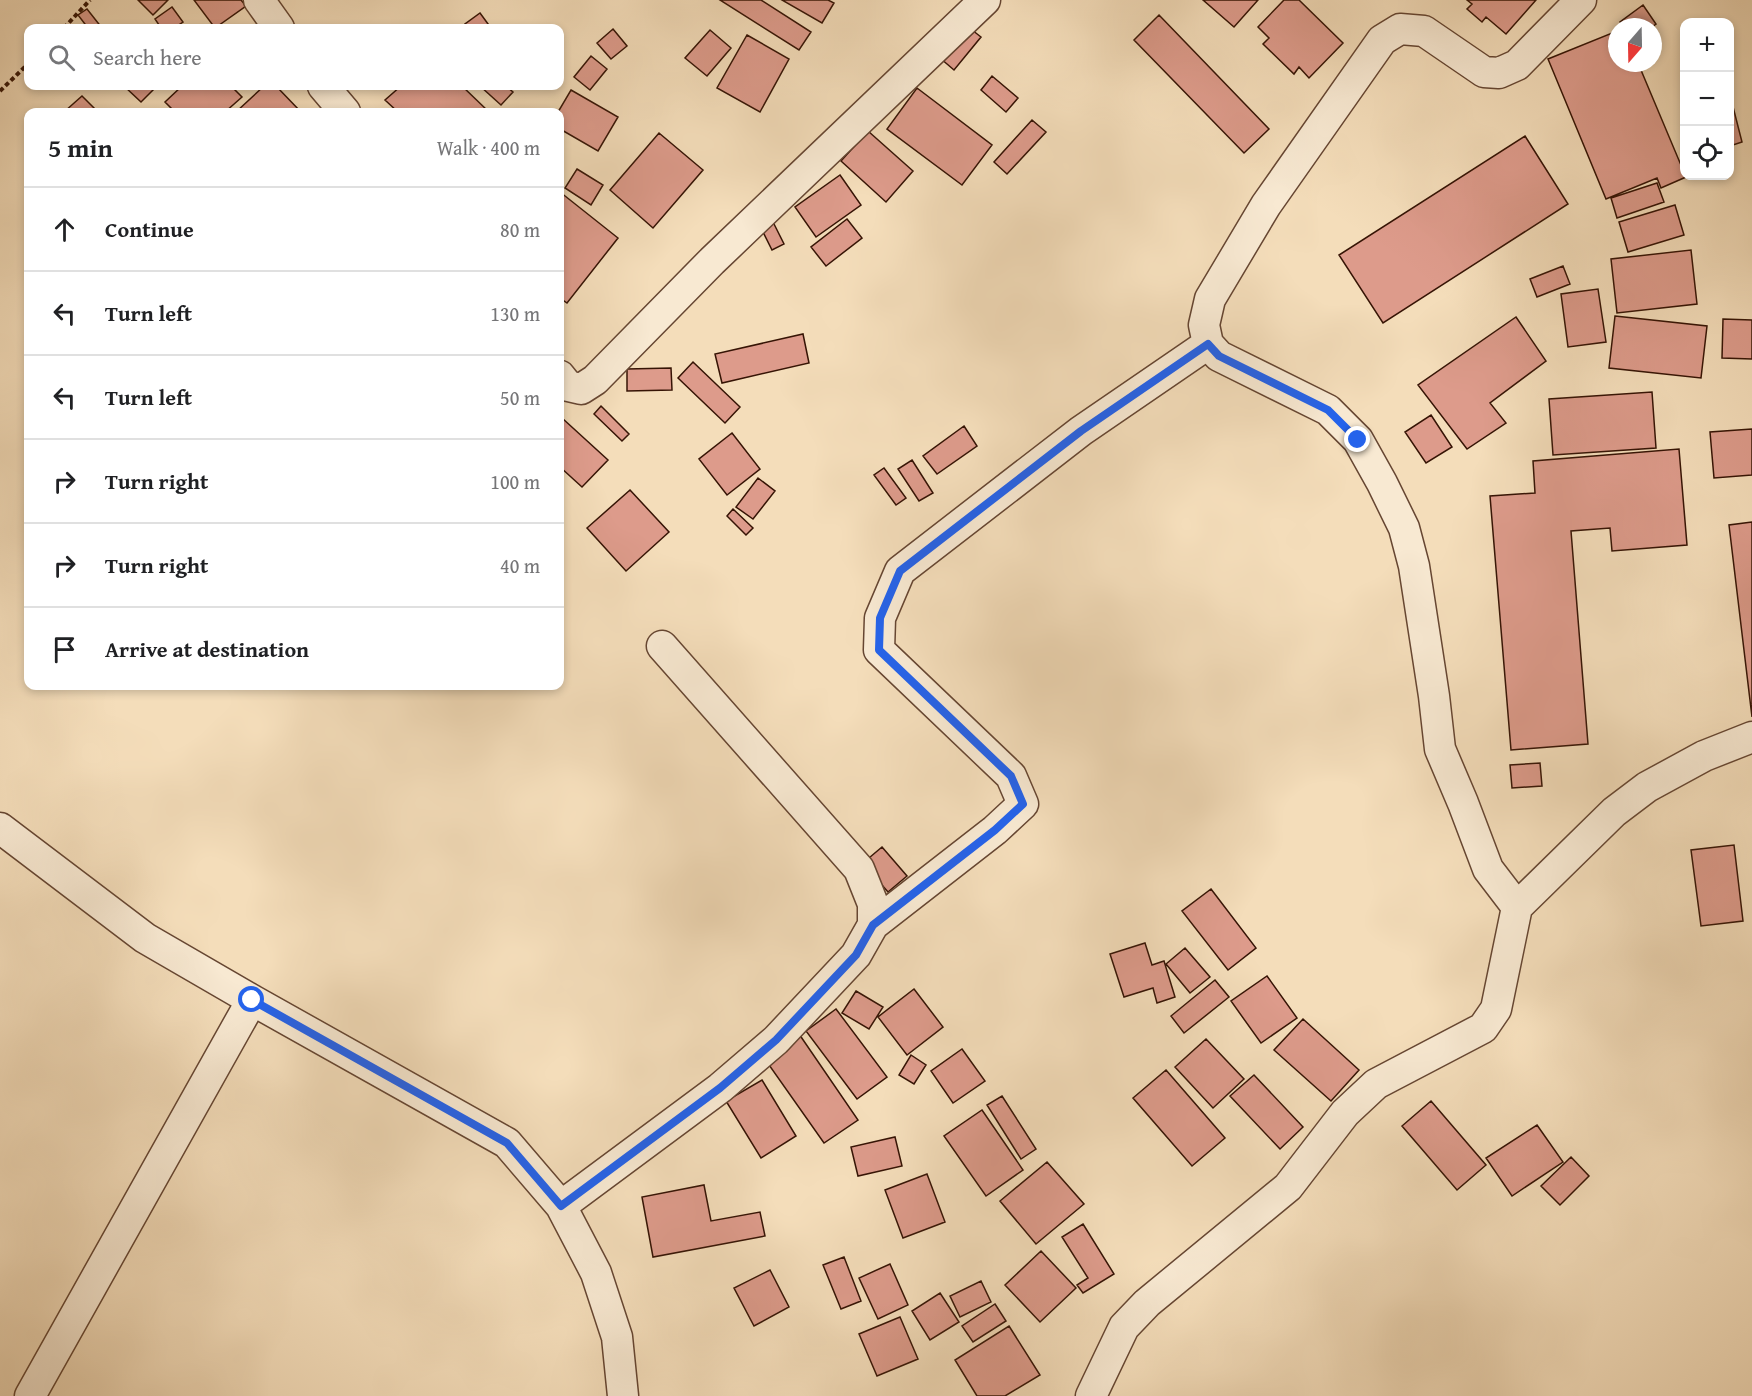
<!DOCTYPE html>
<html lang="en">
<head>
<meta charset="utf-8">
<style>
  body { margin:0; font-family:"Gentium Book Plus",serif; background:#f6f6f6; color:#202124 }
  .controls { position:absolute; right:18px; top:18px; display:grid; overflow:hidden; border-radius:12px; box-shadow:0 3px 9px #0003 }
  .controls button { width:54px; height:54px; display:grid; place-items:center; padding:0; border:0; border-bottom:2px solid #e0e0e0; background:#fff; color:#202124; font:30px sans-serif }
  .compass { position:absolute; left:1608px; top:18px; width:54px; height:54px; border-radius:50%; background:#fff; box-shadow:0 3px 9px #0003; rotate:200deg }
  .stop { position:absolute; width:18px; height:18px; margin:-14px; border:4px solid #2563eb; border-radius:50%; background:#fff }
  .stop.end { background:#2563eb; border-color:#fff; box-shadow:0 2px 6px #0008 }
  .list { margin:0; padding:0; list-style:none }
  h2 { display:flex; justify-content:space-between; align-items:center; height:78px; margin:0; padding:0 24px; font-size:26px }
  h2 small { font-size:20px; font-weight:400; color:#757577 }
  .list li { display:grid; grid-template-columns:39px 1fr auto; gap:18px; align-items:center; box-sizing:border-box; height:84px; padding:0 24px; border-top:2px solid #e0e0e0 }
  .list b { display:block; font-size:22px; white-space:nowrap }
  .list em { font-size:20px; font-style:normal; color:#757577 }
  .icon { flex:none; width:33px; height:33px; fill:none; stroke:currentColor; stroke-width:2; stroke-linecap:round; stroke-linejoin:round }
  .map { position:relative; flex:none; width:1752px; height:1396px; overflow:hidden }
  .search { position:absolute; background:#fff; box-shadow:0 3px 9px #0003; left:24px; top:24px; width:540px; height:66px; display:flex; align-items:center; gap:15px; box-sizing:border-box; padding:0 21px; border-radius:12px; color:#757577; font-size:22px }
  .panel { position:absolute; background:#fff; box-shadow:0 3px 9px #0003; left:24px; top:108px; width:540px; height:582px; border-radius:12px }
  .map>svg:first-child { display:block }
  .building { fill:#dd9b8b; stroke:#361405; stroke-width:1.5 }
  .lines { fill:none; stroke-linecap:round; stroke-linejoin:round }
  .street-casing { stroke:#664632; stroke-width:33 }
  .path { stroke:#361405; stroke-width:4; stroke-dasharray:4.5 3; stroke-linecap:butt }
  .street { stroke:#f8e9d2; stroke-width:30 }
  .route { stroke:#2563eb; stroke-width:8 }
</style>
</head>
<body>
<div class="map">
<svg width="1752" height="1396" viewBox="0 0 1752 1396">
  <rect width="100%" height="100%" fill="#f4ddba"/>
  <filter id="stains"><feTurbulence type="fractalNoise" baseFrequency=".00333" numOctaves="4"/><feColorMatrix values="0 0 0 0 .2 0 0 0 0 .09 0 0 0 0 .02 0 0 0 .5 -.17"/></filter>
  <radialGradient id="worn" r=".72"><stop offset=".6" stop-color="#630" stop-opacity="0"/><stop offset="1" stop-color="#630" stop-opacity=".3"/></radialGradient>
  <path class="building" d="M138,0h30l-15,15z
    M194,0h47l5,6 -31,22z
    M720,0h41l50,32 -12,18z
    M782,0h46l6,3 -12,20z
    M1203,0h55l-24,27z
    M1284,0h15l44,43 -34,35 -10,-11 -5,7 -31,-30 6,-6 -11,-11z
    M1467,0h69l-30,34 -20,-17 -4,5 -15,-13 5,-5z
    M1643,5l13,19 -4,3h-29l-3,-5z
    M172,7l11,15 -9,6h-13l-6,-9z
    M87,9l15,19h-14l-10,-13z
    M480,13l11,15h-23l-3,-4z
    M1159,15l110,114 -25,24 -110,-113z
    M967,26l14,11 -27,33 -14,-12z
    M613,29l14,17 -16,13 -14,-16z
    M710,30l21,18 -24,28 -22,-18z
    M1617,31v32h21l48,114 -25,11 -4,-10 -51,21 -58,-140z
    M747,35l42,24 -29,53 -43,-24z
    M591,56l16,13 -17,21 -16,-13z
    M992,76l26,22 -12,14 -25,-22z
    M124,86h33l-16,16z
    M182,86h49l11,11 -17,15h-50l-10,-10z
    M264,86h12l25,26h-65z
    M401,86h61l27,26h-91l-13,-12z
    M480,86h26l7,6 -12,13z
    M917,88l75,57 -30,40 -75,-56z
    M571,90l47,27 -20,34 -38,-22v-17h-2z
    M82,96l16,16h-34z
    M1731,99l11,43 -12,4v-46z
    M1032,120l14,12 -39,42 -13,-12z
    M868,131l45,40 -27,31 -45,-41z
    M659,133l44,37 -50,58 -43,-38z
    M1525,136l43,68 -185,119 -44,-68z
    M577,169l26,16 -12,20 -26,-17z
    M840,175l21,30 -45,32 -21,-30z
    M1657,183l7,19 -47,16 -6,-20z
    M560,192l58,46 -51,65 -7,-5z
    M1675,205l9,30 -56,17 -9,-30z
    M847,219l15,19 -36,28 -15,-19z
    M772,220l12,24 -12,6 -12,-24z
    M1691,250l6,54 -80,9 -6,-54z
    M1563,266l7,18 -33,13 -7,-18z
    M1598,289l8,53 -38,5 -7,-53z
    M1615,316l92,10 -6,52 -92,-10z
    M1516,317l30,44 -56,42 16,20 -39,26 -49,-64z
    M1723,319l29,1v39l-30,-1z
    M803,334l6,29 -87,20 -7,-29z
    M693,362l47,45 -15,16 -47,-45z
    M671,368l1,22 -45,1v-22z
    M1652,392l4,56 -103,7 -4,-56z
    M601,406l28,28 -7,7 -28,-27z
    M1431,415l21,32 -26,16 -21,-31z
    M562,418l46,42 -26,27 -22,-20v-46z
    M964,426l13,20 -40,28 -14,-18z
    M1752,429v46l-38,3 -4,-46z
    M732,433l28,36 -33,26 -28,-36z
    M1679,449l8,96 -75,6 -2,-23 -39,3 17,213 -77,6 -21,-254 45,-3 -2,-32z
    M912,460l21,33 -14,8 -21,-32z
    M884,468l22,30 -10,7 -22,-30z
    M758,478l17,13 -22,28 -17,-12z
    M630,490l39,42 -43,39 -39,-43z
    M733,509l20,19 -7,7 -19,-19z
    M1752,522v195l-23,-192z
    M1540,763l2,23 -30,2 -2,-23z
    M1734,845l9,76 -42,5 -10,-76z
    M882,847l25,29 -19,16 -25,-29z
    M1211,889l45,59 -28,22 -46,-59z
    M1145,943l7,22 12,-4 11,36 -18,6 -4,-15 -29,9 -14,-43z
    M1185,948l25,29 -20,16 -24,-29z
    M1267,976l30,42 -36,25 -30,-42z
    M1215,980l14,17 -45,36 -13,-17z
    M914,989l29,38 -36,28 -29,-38z
    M856,991l27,16 -14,22 -27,-16z
    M836,1009l51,68 -30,22 -51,-68z
    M1303,1019l56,51 -28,31 -57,-51z
    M797,1031l61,89 -34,23 -62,-88z
    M1206,1039l38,40 -31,29 -38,-41z
    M962,1049l23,32 -32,22 -22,-32z
    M911,1055l15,10 -12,19 -15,-9z
    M1166,1070l59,68 -33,28 -59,-68z
    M1254,1075l49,52 -23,22 -50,-53z
    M762,1080l34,56 -35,22 -35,-57z
    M1002,1096l34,53 -15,10 -34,-54z
    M1431,1101l55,64 -29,25 -55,-64z
    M982,1110l41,60 -37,26 -42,-60z
    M1537,1125l26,37 -51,34 -26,-38z
    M895,1137l7,29 -44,10 -7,-29z
    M1571,1157l18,19 -29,29 -19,-19z
    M1047,1162l37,42 -48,40 -36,-43z
    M927,1174l18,48 -42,16 -18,-48z
    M704,1185l7,36 49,-9 5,24 -112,21 -11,-60z
    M1083,1224l31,50 -31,19 -6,-8 11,-7 -26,-41z
    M1041,1251l35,37 -36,34 -35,-37z
    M844,1257l17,44 -20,8 -18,-44z
    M890,1264l18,41 -30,14 -19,-41z
    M770,1270l19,37 -35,19 -20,-38z
    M981,1281l10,21 -31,15 -10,-21z
    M940,1293l19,29 -29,18 -18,-29z
    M995,1304l11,17 -33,21 -11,-16z
    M900,1317l18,42 -41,17 -18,-42z
    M1009,1326l31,49 -35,21h-28l-22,-36z"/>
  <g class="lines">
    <defs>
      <path id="street" d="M259,0l20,28
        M323,86l22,26
        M560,376l8,10 13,3 14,-9 117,-119 273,-261
        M0,828l145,110 107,62 255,143 54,63 35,67 21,64 6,59
        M1517,907l-29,-38 -25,-66 -23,-54 -6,-53 -20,-130 -10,-38 -22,-45 -24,-43 -30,-30 -109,-54 -11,-12 -4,-19 6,-26 56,-94 116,-165 18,-11 24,2 60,41 15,1 18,-8 64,-65
        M873,925l122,-95 28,-26 -12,-28 -132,-126 1,-32 20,-47 181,-140 127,-87
        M561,1206l159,-118 56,-48 80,-85 17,-30v-21l-14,-35 -197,-223
        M30,1396l222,-396
        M1091,1396l33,-69 23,-24 141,-116 57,-74 31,-29 107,-56 13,-19 21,-102 97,-95 33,-25 57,-31 48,-19"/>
    </defs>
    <use href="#street" class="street-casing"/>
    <path class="path" d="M64,28l26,-28
      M0,91l28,-27"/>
    <use href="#street" class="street"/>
  </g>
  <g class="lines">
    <path class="route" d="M252,1000l255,143 54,63 159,-118 56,-48 80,-85 17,-30 122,-95 28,-26 -12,-28 -132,-126 1,-32 20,-47 181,-140 127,-87 11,12 109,54 30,30"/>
  </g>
  <rect width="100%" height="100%" filter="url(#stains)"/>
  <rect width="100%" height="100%" fill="url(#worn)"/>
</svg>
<div class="controls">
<button>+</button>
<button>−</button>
<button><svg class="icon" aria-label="locate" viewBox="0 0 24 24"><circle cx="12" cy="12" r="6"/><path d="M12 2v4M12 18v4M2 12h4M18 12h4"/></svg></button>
</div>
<svg class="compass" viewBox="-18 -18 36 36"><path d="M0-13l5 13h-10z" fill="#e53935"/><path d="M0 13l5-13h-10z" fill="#757577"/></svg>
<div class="stop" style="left:252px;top:1000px"></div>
<div class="stop end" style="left:1358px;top:440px"></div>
<div class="search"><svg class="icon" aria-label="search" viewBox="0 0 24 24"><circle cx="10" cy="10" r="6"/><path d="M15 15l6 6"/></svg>Search here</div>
<section class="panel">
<h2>5 min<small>Walk · 400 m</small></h2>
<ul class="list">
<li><svg class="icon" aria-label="ahead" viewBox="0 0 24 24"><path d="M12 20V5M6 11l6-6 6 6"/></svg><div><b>Continue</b></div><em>80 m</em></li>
<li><svg class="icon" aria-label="left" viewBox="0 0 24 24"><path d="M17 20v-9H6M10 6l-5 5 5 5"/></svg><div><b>Turn left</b></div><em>130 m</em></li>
<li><svg class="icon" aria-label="left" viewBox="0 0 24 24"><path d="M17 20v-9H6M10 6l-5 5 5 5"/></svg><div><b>Turn left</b></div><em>50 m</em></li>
<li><svg class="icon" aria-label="right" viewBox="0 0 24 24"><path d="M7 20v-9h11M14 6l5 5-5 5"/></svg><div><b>Turn right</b></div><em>100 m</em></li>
<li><svg class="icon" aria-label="right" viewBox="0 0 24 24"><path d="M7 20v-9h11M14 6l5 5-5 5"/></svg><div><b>Turn right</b></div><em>40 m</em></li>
<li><svg class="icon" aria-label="arrive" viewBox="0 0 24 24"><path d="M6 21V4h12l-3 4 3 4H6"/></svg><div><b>Arrive at destination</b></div></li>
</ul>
</section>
</div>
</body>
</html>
